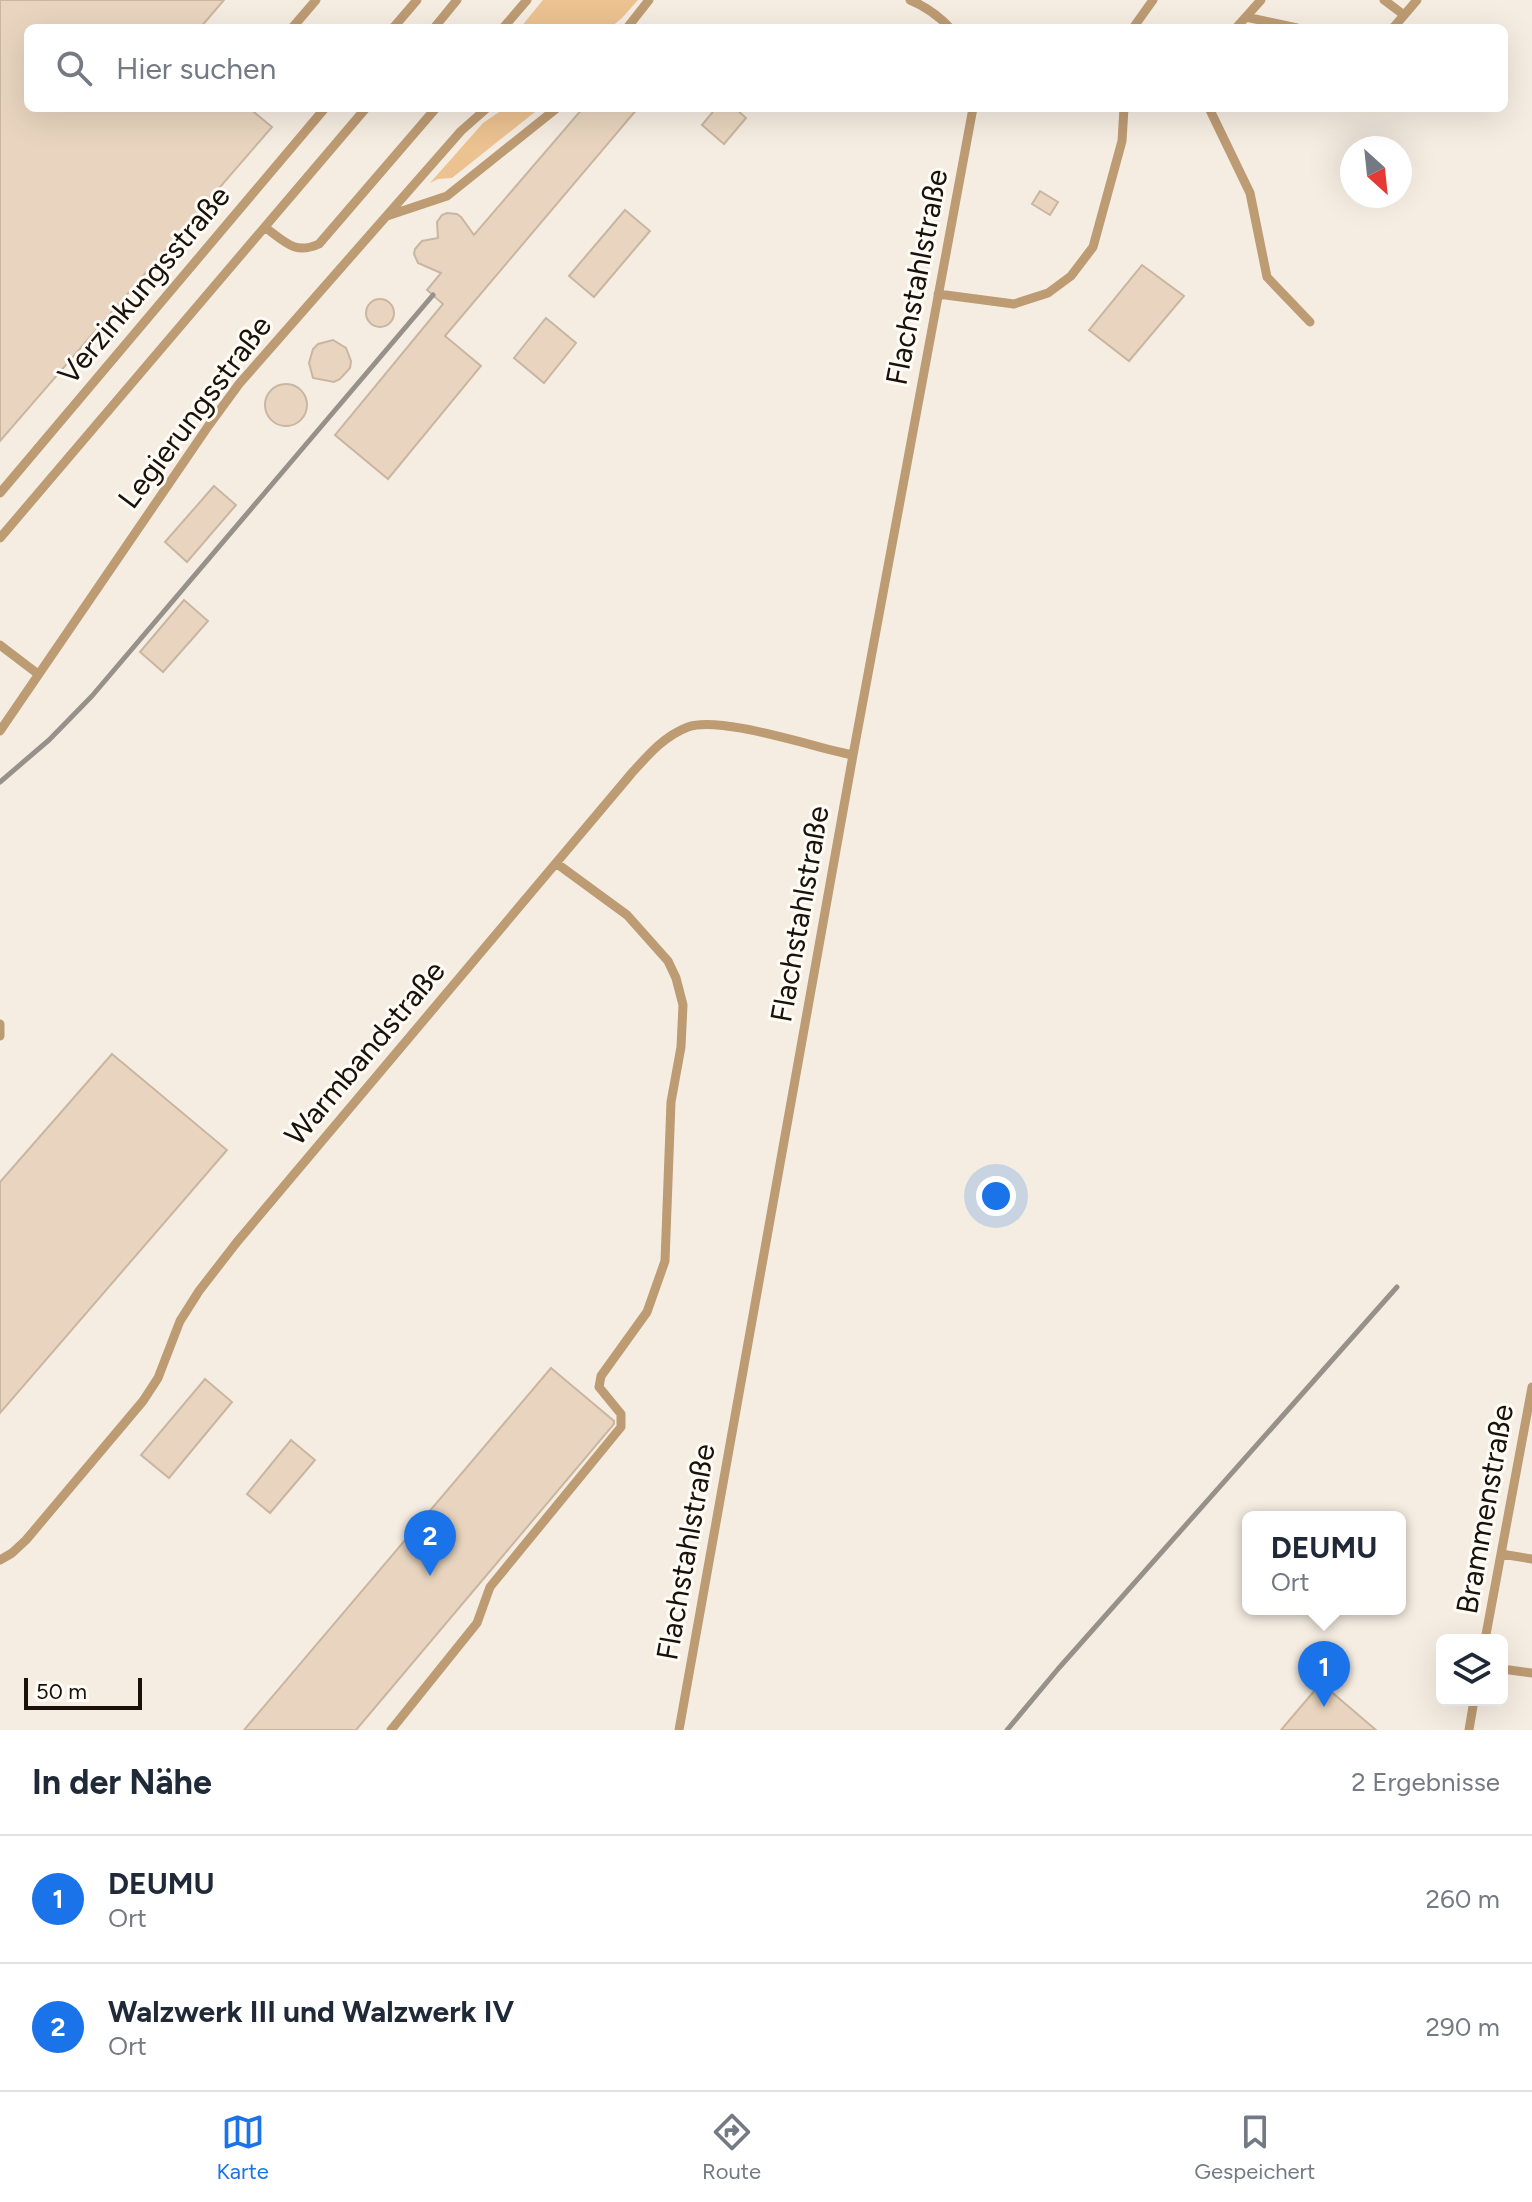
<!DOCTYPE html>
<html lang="de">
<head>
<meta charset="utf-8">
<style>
  body { margin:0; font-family:Figtree,sans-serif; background:#f2f2f3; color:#1f2937 }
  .controls { position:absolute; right:24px; bottom:24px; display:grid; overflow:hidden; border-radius:12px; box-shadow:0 8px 32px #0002 }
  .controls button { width:72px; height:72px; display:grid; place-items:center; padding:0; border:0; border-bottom:2px solid #e0e1e3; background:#fff; color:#1f2937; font:40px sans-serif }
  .compass { position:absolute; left:1340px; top:136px; width:72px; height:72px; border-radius:50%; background:#fff; box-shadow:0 8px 32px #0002; rotate:153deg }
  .scale { position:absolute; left:24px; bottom:20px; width:118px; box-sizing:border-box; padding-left:8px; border:4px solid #19120a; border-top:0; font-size:22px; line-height:28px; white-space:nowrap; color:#19120a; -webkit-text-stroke:6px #fffbf6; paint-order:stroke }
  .you { position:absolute; left:996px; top:1196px; width:28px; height:28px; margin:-20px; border:6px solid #fff; border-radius:50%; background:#1a73e8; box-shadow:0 0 0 12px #1a73e833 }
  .badge { display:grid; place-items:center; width:52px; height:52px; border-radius:50%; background:#1a73e8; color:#fff; font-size:26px; font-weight:700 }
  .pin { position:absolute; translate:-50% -66px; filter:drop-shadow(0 2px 4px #0008) }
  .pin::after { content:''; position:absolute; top:42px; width:28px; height:24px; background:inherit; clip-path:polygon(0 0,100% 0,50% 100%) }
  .popup { position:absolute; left:1242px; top:1511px; width:164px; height:104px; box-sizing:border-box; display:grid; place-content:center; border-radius:12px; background:#fff; filter:drop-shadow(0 2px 6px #0005); font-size:26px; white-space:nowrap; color:#747a83 }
  .popup b { font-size:30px; color:#1f2937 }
  .popup::after { content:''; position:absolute; left:50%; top:100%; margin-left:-16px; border:16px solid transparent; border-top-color:#fff }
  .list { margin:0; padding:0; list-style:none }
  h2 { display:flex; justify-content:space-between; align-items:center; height:104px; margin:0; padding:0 32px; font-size:34px }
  h2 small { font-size:26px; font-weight:400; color:#747a83 }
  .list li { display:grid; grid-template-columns:52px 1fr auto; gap:24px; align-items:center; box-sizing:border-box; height:128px; padding:0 32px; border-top:2px solid #e0e1e3 }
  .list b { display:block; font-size:30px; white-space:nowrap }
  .list p { margin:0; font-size:26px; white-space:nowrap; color:#747a83 }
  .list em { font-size:26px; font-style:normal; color:#747a83 }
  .icon { flex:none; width:44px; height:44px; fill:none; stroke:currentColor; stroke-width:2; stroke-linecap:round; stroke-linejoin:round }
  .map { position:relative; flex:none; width:1532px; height:1730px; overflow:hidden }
  .search { position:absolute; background:#fff; box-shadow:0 8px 32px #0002; left:24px; right:24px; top:24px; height:88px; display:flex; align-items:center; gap:20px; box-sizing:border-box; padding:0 28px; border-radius:12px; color:#747a83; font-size:30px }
  .sheet { height:360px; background:#fff }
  nav { display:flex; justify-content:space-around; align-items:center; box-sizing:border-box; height:112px; border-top:2px solid #e0e1e3; background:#fff; font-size:22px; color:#747a83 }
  nav a { display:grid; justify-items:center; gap:4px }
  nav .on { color:#1a73e8 }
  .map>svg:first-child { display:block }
  .built { fill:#f6ede2; fill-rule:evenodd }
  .green { fill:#ecc291 }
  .building { fill:#e9d5bf; stroke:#c9b6a0; stroke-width:2 }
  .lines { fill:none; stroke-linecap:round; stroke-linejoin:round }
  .lane { stroke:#bd9b73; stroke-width:9 }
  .rail { stroke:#97918b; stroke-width:5 }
  .labels { text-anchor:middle; stroke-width:6; stroke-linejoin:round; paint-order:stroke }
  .street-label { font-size:30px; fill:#19120a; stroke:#fffbf6 }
</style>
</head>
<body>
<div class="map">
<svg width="1532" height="1730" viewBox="0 0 1532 1730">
  <rect width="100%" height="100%" fill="#fffbf6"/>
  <path class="built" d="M0,0h1532v1730h-1532zM28,28h1476v80h-1476zM1352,148h48v48h-48zM1248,1517h152v92h-152zM1442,1640h60v60h-60z"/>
  <path class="green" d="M543,0h95l-16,18 -12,10h-90z
    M505,108h35l-88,70 -14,1 -8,4 53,-60z"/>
  <path class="building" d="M0,0h224l-24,28h-172v80h221l23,19 -272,314z
    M583,108h55l-193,228 36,30 -93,113 -53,-44 108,-131 -16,-14 14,-17 -23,-10 -4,-9 1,-5 7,-8 16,-3 -1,-16 5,-7 5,-2 10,1 4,3 13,18z
    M716,108h19l11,10 -22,26 -22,-19z
    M1040,191l18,11 -8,13 -18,-11z
    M625,210l25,21 -56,66 -25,-21z
    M1142,265l42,31 -55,65 -40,-31z
    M366 313a14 14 0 1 1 28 0a14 14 0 1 1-28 0Z
    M546,318l30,25 -32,40 -30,-25z
    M333,340l13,8 5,13 -1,7 -10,11 -6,3 -21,-4 -4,-15 4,-14 5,-5z
    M265 405a21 21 0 1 1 42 0a21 21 0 1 1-42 0Z
    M214,486l22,19 -49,57 -22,-20z
    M184,600l24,21 -45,51 -23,-20z
    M112,1054l115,96 -227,263v-231z
    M551,1368l63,53v3l-258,306h-112z
    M205,1379l27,23 -63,76 -28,-23z
    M291,1440l24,20 -45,53 -23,-19z
    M1321,1683l55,47h-95z"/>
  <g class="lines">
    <path class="lane" d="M910,0c17,7 28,15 40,28
      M1384,0l20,15
      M1246,17l51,11
      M292,28l24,-28
      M393,28l24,-28
      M434,28l23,-28
      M503,28l24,-28
      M627,28l22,-28
      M1133,28l20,-28
      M1236,28l25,-28
      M1393,28l24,-28
      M1209,108l41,85 17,84 43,45
      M387,216l60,-20 110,-88
      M266,228c19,14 29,27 53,16l117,-136
      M938,294l76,10 34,-11 23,-17 22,-29 29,-106 2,-33
      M0,493l325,-385
      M0,538l366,-430
      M0,645l38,29
      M0,731l209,-306 30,-41 222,-253 26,-23
      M0,1024v12
      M1501,1554l31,5
      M0,1560l12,-7 14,-13 117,-139 15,-23 22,-57 19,-30 38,-49 394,-468c17,-19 33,-38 57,-47 32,-12 128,21 165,28
      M1485,1640l47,-253
      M1502,1669l30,4
      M391,1730l86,-107 13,-36 131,-160v-13l-22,-27 2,-11 46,-64 18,-51 6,-159 10,-55 2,-42 -7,-27 -8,-17 -41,-46 -71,-52
      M679,1730l174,-975 120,-647
      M1469,1730l5,-30"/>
    <path class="rail" d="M0,782l49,-42 43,-44 341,-401
      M1007,1730l51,-61 339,-382"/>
  </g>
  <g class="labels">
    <g class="street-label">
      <text transform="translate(917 277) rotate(-79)" y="10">Flachstahlstraße</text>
      <text transform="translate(144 285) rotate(-50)" y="10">Verzinkungsstraße</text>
      <text transform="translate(195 412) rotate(-53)" y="10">Legierungsstraße</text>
      <text transform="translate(800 914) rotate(-80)" y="10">Flachstahlstraße</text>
      <text transform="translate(365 1053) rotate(-50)" y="10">Warmbandstraße</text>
      <text transform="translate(1485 1509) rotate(-80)" y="10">Brammenstraße</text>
      <text transform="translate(686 1552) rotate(-80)" y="10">Flachstahlstraße</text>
    </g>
  </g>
</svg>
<div class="controls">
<button><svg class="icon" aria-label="layers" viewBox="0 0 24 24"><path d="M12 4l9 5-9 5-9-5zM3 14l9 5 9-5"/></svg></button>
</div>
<svg class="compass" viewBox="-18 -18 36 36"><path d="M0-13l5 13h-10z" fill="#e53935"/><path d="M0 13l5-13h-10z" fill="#747a83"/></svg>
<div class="scale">50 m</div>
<div class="you"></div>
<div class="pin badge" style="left:1324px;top:1707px">1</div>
<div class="popup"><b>DEUMU</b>Ort</div>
<div class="pin badge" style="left:430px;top:1576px">2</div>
<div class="search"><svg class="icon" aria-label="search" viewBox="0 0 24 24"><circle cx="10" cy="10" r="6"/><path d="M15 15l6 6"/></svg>Hier suchen</div>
</div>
<section class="sheet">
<h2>In der Nähe<small>2 Ergebnisse</small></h2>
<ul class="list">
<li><span class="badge">1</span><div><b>DEUMU</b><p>Ort</p></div><em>260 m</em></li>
<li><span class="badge">2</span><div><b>Walzwerk III und Walzwerk IV</b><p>Ort</p></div><em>290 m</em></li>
</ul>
</section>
<nav>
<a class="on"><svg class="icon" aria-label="map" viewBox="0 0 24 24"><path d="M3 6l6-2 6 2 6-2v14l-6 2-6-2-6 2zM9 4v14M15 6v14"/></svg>Karte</a>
<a><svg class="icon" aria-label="directions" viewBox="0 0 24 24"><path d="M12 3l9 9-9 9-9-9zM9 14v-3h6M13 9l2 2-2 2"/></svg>Route</a>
<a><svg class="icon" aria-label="saved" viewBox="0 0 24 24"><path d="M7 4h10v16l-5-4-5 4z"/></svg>Gespeichert</a>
</nav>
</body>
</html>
